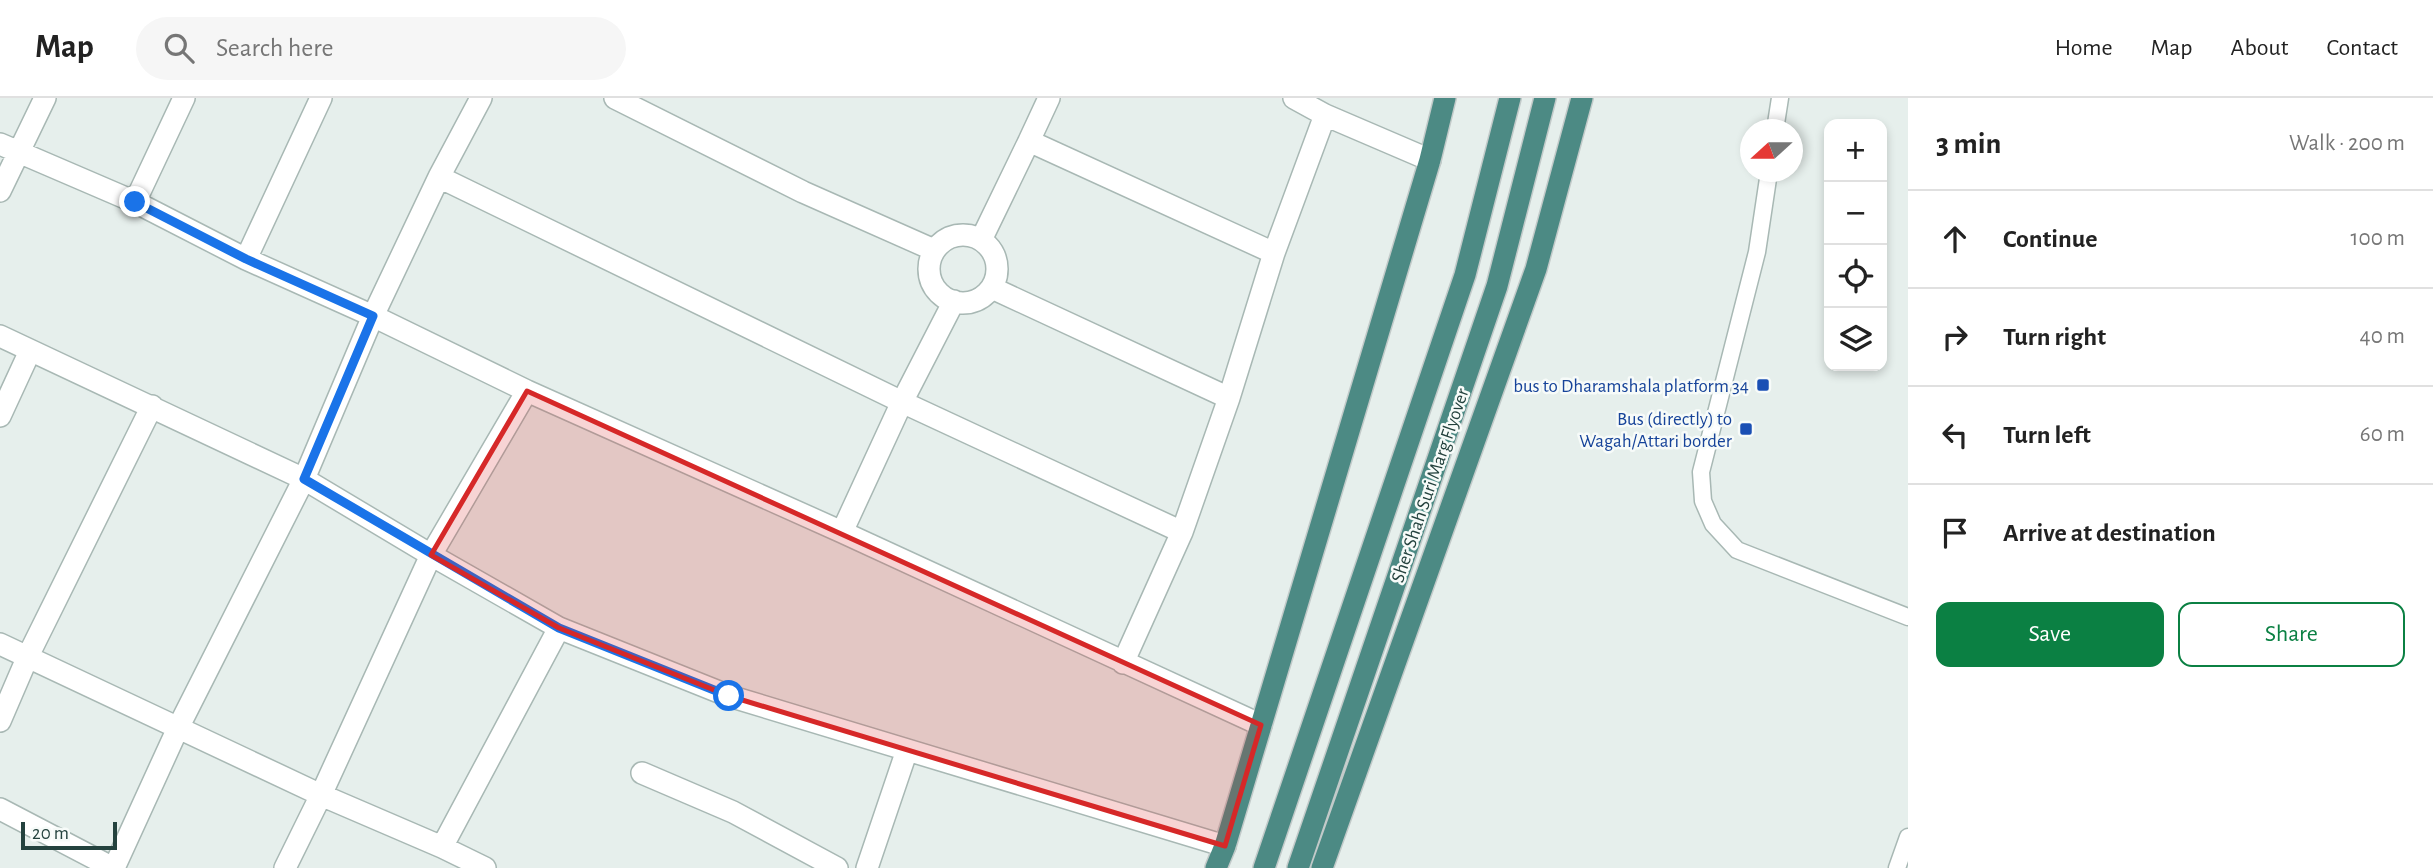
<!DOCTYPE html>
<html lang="en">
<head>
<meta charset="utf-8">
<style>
  body { margin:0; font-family:"Alegreya Sans",sans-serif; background:#f6f6f6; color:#222 }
  .controls { position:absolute; right:21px; top:21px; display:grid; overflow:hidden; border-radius:14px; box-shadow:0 4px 10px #0003 }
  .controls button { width:63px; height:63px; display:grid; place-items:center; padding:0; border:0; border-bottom:2px solid #e0e0e0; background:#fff; color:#222; font:35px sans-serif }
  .compass { position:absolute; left:1740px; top:21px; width:63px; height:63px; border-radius:50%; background:#fff; box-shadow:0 4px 10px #0003; rotate:249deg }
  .scale { position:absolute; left:21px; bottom:18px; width:96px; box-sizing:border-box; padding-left:7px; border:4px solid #24423e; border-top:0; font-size:19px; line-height:24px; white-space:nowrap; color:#24423e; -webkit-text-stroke:5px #f7fbf9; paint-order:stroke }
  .stop { position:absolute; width:21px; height:21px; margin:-16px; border:5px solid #1a73e8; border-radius:50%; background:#fff }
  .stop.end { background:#1a73e8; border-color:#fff; box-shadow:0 2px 7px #0008 }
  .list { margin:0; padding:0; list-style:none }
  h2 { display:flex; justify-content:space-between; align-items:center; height:91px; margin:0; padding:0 28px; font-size:30px }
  h2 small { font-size:23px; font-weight:400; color:#767676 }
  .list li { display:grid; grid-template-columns:46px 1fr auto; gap:21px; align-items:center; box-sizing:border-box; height:98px; padding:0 28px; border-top:2px solid #e0e0e0 }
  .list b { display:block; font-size:26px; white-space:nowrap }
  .list em { font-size:23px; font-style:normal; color:#767676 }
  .actions { display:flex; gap:14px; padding:21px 28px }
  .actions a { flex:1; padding:16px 0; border:2px solid #0b8043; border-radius:14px; text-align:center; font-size:24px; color:#0b8043 }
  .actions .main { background:#0b8043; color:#fff }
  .icon { flex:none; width:38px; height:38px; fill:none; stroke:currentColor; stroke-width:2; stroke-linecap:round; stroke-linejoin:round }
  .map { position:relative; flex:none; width:1908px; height:770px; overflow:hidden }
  header { display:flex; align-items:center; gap:42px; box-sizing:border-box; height:98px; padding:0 35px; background:#fff; border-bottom:2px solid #e0e0e0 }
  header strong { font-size:33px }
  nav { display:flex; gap:38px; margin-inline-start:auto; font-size:24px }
  .search { width:490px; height:63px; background:#f6f6f6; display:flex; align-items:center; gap:18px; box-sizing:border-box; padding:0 24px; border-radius:38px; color:#767676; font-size:26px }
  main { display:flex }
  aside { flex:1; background:#fff }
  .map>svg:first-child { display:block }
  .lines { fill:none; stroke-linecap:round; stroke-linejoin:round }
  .service-casing { stroke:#a8b8b4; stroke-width:19 }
  .minor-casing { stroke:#a8b8b4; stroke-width:24 }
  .tertiary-casing { stroke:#a8b8b4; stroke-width:24 }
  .trunk-casing { stroke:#c2cac9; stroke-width:24 }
  .service { stroke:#fff; stroke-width:16 }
  .minor { stroke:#fff; stroke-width:21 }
  .tertiary { stroke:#fff; stroke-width:21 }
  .trunk { stroke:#4c8a84; stroke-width:21 }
  .route { stroke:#1a73e8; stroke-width:9 }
  .marked { fill:#d62828; fill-opacity:0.2; stroke:#d62828; stroke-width:5; stroke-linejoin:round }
  .transit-dot { fill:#1a4fb4; stroke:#f7fbf9; stroke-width:2.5 }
  .labels { text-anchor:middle; stroke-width:5; stroke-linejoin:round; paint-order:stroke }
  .transit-label { font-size:19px; fill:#164399; stroke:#f7fbf9; text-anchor:end }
  .street-label { font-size:19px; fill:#24423e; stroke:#f7fbf9 }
</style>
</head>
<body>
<header>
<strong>Map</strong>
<div class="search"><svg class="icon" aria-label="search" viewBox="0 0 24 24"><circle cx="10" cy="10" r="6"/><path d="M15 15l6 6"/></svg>Search here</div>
<nav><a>Home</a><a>Map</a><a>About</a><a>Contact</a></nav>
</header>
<main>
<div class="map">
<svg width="1908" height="770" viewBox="0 0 1908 770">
  <rect width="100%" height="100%" fill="#e6efec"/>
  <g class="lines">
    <defs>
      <path id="service" d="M1775,32l5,-32
        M1769,74l-12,80 -56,220 2,29 10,23 24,26 171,67
        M1897,770l11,-31"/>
      <path id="minor" d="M615,0l188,94 131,58
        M1294,0l31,17 105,45
        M1029,43l20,-43
        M0,46l135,58 111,57 127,57 154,75 315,141 419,193
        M439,79l463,225 280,130
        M0,93l45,-93
        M135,104l49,-104
        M929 171a34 34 0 1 1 68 0a34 34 0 1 1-68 0Z
        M981,142l48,-99 245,112
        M246,161l75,-161
        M992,190l237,110
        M0,238l304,143 127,76 128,73 170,68 496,150
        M0,318l30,-65
        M842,434l60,-130 52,-101
        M0,546l321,151 121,52 43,21
        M1123,565l59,-131 47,-134 45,-145 51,-138
        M0,623l28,-65 124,-250
        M642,675l91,39 104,56
        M442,749l117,-219
        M114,770l64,-140 126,-249 69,-163 66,-139 42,-79
        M285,770l36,-73 110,-240 96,-164
        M867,770l40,-118"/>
      <path id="tertiary" d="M0,711l113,59"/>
      <path id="trunk" d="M1216,770l9,-22 205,-686 15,-62
        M1264,770l201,-593 45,-177
        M1298,770l199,-582 48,-188
        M1322,770l214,-599 46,-171"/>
    </defs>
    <use href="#service" class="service-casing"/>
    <use href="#minor" class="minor-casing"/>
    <use href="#tertiary" class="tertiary-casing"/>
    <use href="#trunk" class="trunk-casing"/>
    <use href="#service" class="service"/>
    <use href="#minor" class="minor"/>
    <use href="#tertiary" class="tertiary"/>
    <use href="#trunk" class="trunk"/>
  </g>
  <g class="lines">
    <path class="route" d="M135,104l111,57 127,57 -69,163 255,149 170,68"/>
  </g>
  <path class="marked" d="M527,293l734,334 -36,121 -496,-150 -170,-68 -128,-73z"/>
  <g class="transit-dot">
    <rect x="1756" y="280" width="14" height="14" rx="3.5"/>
    <rect x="1739" y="324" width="14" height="14" rx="3.5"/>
  </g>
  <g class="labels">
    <g class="transit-label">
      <text x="1749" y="294">bus to Dharamshala platform 34</text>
      <text x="1732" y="327">Bus (directly) to<tspan x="1732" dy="22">Wagah/Attari border</tspan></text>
    </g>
    <g class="street-label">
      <text transform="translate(1429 387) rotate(-71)" y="7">Sher Shah Suri Marg Flyover</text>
    </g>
  </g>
</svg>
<div class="controls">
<button>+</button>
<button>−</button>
<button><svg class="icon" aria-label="locate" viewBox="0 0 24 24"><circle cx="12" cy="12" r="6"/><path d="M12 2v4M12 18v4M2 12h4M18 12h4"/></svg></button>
<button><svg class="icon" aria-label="layers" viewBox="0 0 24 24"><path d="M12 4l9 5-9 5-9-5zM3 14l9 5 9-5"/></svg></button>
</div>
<svg class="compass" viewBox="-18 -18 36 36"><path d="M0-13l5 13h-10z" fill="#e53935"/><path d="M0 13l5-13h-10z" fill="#767676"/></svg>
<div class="scale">20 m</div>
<div class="stop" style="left:729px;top:598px"></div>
<div class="stop end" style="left:135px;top:104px"></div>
</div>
<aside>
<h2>3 min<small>Walk · 200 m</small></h2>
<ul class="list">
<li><svg class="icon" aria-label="ahead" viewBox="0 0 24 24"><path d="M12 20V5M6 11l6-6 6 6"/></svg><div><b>Continue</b></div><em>100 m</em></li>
<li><svg class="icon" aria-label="right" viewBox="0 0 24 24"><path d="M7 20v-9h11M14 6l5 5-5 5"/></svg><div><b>Turn right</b></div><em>40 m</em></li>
<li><svg class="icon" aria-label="left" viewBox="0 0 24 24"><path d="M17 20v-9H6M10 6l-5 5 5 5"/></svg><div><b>Turn left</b></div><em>60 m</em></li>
<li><svg class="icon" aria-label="arrive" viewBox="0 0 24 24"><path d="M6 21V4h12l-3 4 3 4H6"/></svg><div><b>Arrive at destination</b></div></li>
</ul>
<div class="actions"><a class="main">Save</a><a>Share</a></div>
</aside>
</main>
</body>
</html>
